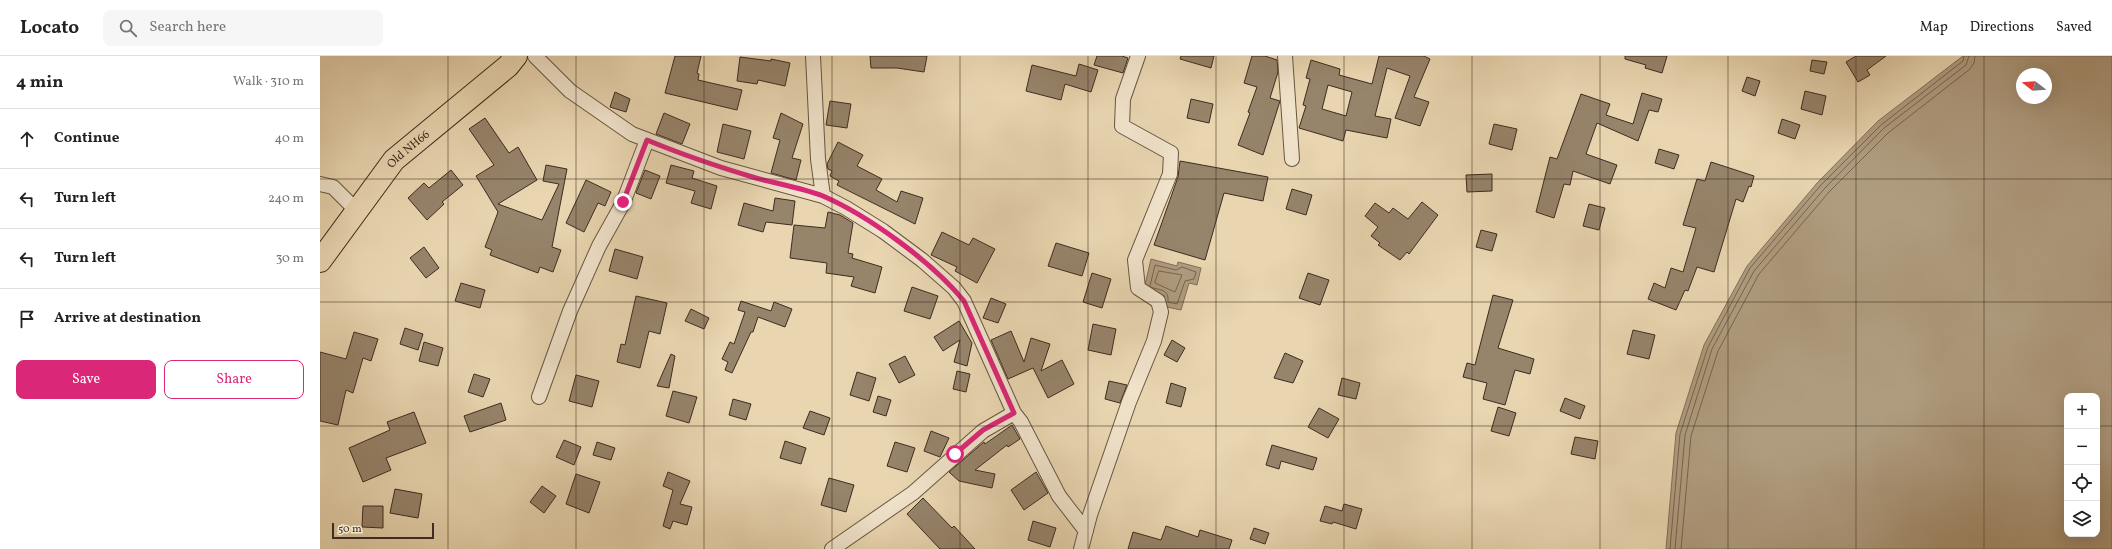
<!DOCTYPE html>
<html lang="en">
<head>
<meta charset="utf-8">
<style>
  body { margin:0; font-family:Vollkorn,serif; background:#f6f6f6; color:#222 }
  .controls { position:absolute; right:12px; bottom:12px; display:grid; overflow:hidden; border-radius:8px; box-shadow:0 4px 16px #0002 }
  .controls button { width:36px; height:36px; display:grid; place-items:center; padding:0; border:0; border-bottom:1px solid #e0e0e0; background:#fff; color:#222; font:20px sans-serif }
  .compass { position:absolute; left:1696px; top:12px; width:36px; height:36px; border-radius:50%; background:#fff; box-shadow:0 4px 16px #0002; rotate:287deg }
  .scale { position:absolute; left:12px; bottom:10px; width:102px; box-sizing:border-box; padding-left:4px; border:2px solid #3d2c1f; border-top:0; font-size:11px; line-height:14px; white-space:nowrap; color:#3d2c1f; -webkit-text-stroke:3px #f1e4cc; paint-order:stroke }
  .stop { position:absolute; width:12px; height:12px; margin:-9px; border:3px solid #db2777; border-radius:50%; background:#fff }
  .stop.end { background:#db2777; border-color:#fff; box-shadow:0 1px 4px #0008 }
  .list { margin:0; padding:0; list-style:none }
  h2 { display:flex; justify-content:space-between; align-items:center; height:52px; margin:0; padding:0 16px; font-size:17px }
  h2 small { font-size:13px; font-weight:400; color:#767676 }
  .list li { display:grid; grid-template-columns:26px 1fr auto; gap:12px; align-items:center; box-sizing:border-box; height:60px; padding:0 16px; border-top:1px solid #e0e0e0 }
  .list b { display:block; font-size:15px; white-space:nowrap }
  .list em { font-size:13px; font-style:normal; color:#767676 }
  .actions { display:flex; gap:8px; padding:12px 16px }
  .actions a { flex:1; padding:9px 0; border:1px solid #db2777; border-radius:8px; text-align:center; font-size:14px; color:#db2777 }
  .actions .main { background:#db2777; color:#fff }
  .icon { flex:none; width:22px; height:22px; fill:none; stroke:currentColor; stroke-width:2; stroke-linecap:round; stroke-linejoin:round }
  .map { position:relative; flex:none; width:1792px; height:493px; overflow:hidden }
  header { display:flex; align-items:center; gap:24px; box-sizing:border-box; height:56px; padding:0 20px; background:#fff; border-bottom:1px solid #e0e0e0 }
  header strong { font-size:19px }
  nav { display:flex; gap:22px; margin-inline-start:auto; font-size:14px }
  .search { width:280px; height:36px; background:#f6f6f6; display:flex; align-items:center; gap:10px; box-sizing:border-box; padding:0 14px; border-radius:8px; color:#767676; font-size:15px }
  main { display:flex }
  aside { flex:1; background:#fff }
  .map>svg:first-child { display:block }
  .water { fill:#af9c7f; stroke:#816f59; fill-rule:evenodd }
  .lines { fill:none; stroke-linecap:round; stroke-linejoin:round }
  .shore { stroke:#76644f; stroke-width:1 }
  .building { fill:#96846b; stroke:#3d2c1f; fill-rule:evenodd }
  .street-casing { stroke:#685644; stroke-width:16 }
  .primary-casing { stroke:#3d2c1f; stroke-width:24 }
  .street { stroke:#f1e4cc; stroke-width:14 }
  .primary { stroke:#e9d6b1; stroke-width:22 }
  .route { stroke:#db2777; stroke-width:5 }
  .grid { fill:none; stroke:#3d2c1f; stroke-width:1; stroke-opacity:0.55 }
  .labels { text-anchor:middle; stroke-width:3; stroke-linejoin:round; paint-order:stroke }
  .street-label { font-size:12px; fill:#3d2c1f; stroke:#f1e4cc }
</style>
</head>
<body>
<header>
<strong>Locato</strong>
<div class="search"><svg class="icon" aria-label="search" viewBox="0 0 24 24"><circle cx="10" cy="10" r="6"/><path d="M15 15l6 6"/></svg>Search here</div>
<nav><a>Map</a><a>Directions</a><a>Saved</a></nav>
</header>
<main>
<aside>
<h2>4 min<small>Walk · 310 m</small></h2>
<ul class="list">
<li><svg class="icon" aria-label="ahead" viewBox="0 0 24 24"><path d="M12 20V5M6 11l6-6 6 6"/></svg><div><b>Continue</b></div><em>40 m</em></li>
<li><svg class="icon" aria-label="left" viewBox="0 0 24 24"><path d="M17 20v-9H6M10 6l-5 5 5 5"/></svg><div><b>Turn left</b></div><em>240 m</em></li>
<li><svg class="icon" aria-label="left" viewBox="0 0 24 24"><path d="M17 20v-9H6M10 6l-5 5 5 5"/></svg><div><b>Turn left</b></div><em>30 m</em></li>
<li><svg class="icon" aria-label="arrive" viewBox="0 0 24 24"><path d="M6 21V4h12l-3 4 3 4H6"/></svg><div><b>Arrive at destination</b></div></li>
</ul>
<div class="actions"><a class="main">Save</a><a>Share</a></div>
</aside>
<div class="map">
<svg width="1792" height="493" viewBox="0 0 1792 493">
  <rect width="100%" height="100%" fill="#e9d6b1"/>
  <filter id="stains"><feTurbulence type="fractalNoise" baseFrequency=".005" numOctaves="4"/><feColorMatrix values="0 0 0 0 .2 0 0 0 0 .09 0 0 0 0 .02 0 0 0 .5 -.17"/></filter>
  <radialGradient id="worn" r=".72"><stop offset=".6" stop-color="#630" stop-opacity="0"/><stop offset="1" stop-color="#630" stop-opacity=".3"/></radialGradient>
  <path class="water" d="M1643,0h149v493h-446l10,-116 28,-88 43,-79 71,-84 60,-61zM1702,18h24v24h-24zM1747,340h30v138h-30z
    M831,203l26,7 1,-4 23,6 -4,17 -8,-2 -8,27 -19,-4 3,-10 -21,-7z"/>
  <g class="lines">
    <path class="shore" d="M839,215l23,4 -7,17 -20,-9z
      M830,230l5,-21 21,5 6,-3 14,5 -2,7 -9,2 -8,23 -9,-2c1,-13 -6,-11 -18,-15
      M1350,493l10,-115 28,-87 42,-79 71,-83 60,-60 82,-64 1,-5
      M1355,493l10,-114 27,-86 42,-78 71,-83 59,-60 82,-63 3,-9
      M1361,493l10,-113 27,-85 41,-77 70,-82 59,-59 82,-64 4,-6 1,-7"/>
  </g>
  <path class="building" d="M355,0h26l-4,17 2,1 -1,6 44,10 -5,20 -72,-17z
    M550,0h57l-3,16 -27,-4h-26z
    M777,0h25l6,2 -5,15 -29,-8z
    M861,0h33l-3,12 -31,-9z
    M932,0h13l12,4 1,12 -8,26 10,3 -17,54 -25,-10 12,-32 -2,-1 9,-25 -13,-4z
    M1059,0h45l6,3 -16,38 15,5 -9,24 -25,-8 15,-42 -23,-8 -12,48 16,3 -4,19 -41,-8 -3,11 -44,-13 7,-22 -3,-1 7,-26 -4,-1 5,-18 29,9 -1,6 33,9zM1008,29l24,7 -6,24 -24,-7z
    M1305,0h42l-5,17 -17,-5 1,-3 -21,-6z
    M1536,0h30l-19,14 3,5 -12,7 -12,-20z
    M420,1l31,4v-2l19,4 -5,23 -27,-6 -1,4 -20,-3z
    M1492,4l15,2 -3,12 -14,-3z
    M759,8l19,6 -7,22 -26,-8 -4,16 -35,-9 6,-26 44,11z
    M1427,21l13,4 -5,15 -13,-5z
    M1485,35l21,5 -4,19 -21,-6z
    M295,36l15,7 -4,13 -16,-5z
    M1322,37l20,6 -4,13 -9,-2 -11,31 -41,-18 -11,31 31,11 -7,19 -37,-13 -3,14 -6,-1 -10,34 -18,-6 14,-55 7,2 24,-65 29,10 -4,11 27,9z
    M871,43l22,5 -4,19 -22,-5z
    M510,45l21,3 -4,24 -21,-3z
    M344,57l26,11 -8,20 -26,-10z
    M461,57l22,11 -11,34 9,2 -5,20 -25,-7 9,-33 -7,-2z
    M165,62l24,35 9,-6 19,33 -39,24 44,16 17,-36 -16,-3 3,-16 21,4 -15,78 9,3 -8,22 -13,-5 -2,6 -48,-18 2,-5 -7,-3 13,-35 -22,-36 18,-11 -25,-36z
    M1462,63l18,6 -5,14 -17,-6z
    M403,68l28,7 -7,28 -27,-7z
    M1174,68l23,5 -5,21 -23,-6z
    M518,86l25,13 -6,11 25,13 -6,11 21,12 4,-11 22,7 -8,26 -78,-39 2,-4 -9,-5 2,-5 -4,-2 -1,-5z
    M1339,93l20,6 -5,14 -19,-6z
    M860,105l88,16 -5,24 -39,-8 -19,67 -51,-15 24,-68z
    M1391,106l43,14 -3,11 -2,-1 -6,16 -7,-3 -22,73 -17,-5 -9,24 -3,-1 -9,20 -28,-11 6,-16 11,5 6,-20 12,4 13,-44 -13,-3 14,-46 8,2z
    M351,109l23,6 -2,7 25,8 -6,23 -20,-6 4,-12 -29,-8z
    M131,114l12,15 -21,17 2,2 -17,16 -19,-22 16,-15 5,5z
    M325,114l15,6 -9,23 -15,-6z
    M1172,118v17l-25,1 -1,-17z
    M266,124l25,12 -6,14 -7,-3 -14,29 -18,-9z
    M972,133l20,6 -6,20 -20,-6z
    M455,142l20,3 -3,24 -26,-3 -3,10 -25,-7 6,-22 29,8z
    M1102,146l16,13 -29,39 -2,-2 -7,8 -22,-15 2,-2 -9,-7 7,-9 -13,-11 10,-13 14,10 4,-5 15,11z
    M1269,148l16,4 -6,22 -16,-4z
    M508,156l12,3 13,8 -5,30 5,1 -1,4 30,9 -7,26 -24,-7 3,-9 -28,-4 1,-10 -37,-5 4,-33 31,3z
    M1161,174l16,4 -5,17 -16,-4z
    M622,176l27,13 4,-7 22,11 -18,34 -22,-12 2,-4 -26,-12z
    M736,187l33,10 -7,23 -34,-10z
    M104,191l15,21 -13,10 -16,-20z
    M295,193l28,8 -6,22 -28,-8z
    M772,217l19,6 -9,29 -19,-6z
    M988,217l21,7 -9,25 -21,-7z
    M141,227l24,7 -5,18 -25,-7z
    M592,231l26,9 -8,23 -26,-8z
    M1173,239l20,5 -15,48 36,11 -4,15 -15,-4 -10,35 -22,-6 4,-16 -24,-6 4,-14 8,2z
    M316,240l31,7 -7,31 -11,-3 -9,37 -23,-6 4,-18 4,1z
    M671,242l15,6 -8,19 -15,-5z
    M421,245l30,10 3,-9 18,7 -7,18 -27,-10 -5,15h-2l-19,41 -7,-3 3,-8 -6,-3 8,-17 4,2 11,-32 -7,-2z
    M371,253l18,9 -5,11 -19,-8z
    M639,265l13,22 -5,23 -13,-4 6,-22 -17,11 -9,-14z
    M773,268l23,5 -5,26 -23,-5z
    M85,272l18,6 -5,16 -18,-6z
    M1313,274l22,5 -6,24 -22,-5z
    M691,275l13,31 7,-24 19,6 -9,27 21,-11 12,24 -26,14 -15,-30 -25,11 -17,-39z
    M34,276l24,7 -7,22 -8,-3 -10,35 -7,-3 -8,35 -18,-4v-69l26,7z
    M852,284l13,8 -8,14 -13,-7z
    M104,286l19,6 -5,18 -19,-5z
    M965,297l18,8 -10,22 -19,-5z
    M351,298l4,2 -6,32 -12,-2z
    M585,300l10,19 -16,8 -10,-19z
    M637,315l13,3 -4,18 -13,-3z
    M537,316l19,6 -7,23 -19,-6z
    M154,318l16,5 -7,18 -15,-5z
    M256,319l23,6 -7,26 -23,-6z
    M1022,322l18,5 -4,16 -18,-4z
    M789,325l18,4 -7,18 -15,-4z
    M851,327l15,5 -5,19 -15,-4z
    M353,335l24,6 -8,26 -23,-7z
    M558,340l13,4 -5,16 -13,-4z
    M1245,342l20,8 -5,13 -20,-8z
    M413,343l18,5 -5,16 -17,-5z
    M181,347l5,17 -36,12 -6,-16z
    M1178,351l18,6 -7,23 -18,-5z
    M999,352l20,11 -11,19 -20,-11z
    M490,355l20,7 -6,17 -21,-7z
    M94,356l12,31 -40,15 5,12 -28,12 -14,-34 41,-18 -3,-8z
    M692,369l8,14 -12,8 -1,-2 -32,25 20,4 -3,14 -33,-7 -10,-9 35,-30 1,2z
    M611,375l18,7 -9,19 -16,-6z
    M1255,381l23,4 -3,18 -24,-5z
    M244,384l17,7 -7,18 -18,-8z
    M465,385l21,7 -5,16 -21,-6z
    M277,386l18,6 -4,12 -18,-5z
    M575,386l20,6 -8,24 -20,-6z
    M952,389l45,13 -4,12 -32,-9 -2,8 -13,-4z
    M348,416l22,9 -10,23 12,3 -5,18 -14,-4 -3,8 -7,-3 10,-36 -10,-4z
    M716,416l12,21 -24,17 -13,-20z
    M256,418l24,8 -11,31 -23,-9z
    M509,422l25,7 -8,27 -25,-7z
    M222,430l14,10 -12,17 -14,-11z
    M75,433l27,5 -4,24 -28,-5z
    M603,442l29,30 2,-2 21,23h-35l-33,-35z
    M1024,448l18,5 -6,20 -23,-7 -1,2 -12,-3 5,-15 17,5z
    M43,450h20v22l-21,-1z
    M713,465l23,7 -6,19 -22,-7z
    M846,470l32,11 2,-7 32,10 -3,9h-101l5,-17 28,8z
    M934,472l15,5 -4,11 -15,-5z"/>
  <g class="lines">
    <defs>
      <path id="street" d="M215,0l35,35 62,43 89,34 102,28 23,12 37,23 39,29 32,28 10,13 50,112 7,9 38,74 27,35
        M493,0l5,103 5,37
        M965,0l7,103
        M0,128l13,3 23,23
        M219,341l31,-86 29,-65 24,-43 24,-63
        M512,493l81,-56 70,-62 31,-18
        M761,493l9,-34 39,-113 25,-61 7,-29 -3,-11 -20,-13 -3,-28 35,-86 1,-21 -49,-27 1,-27 15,-43"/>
      <g id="primary">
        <path id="s1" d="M0,205l74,-101 114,-94 8,-10"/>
      </g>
    </defs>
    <use href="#street" class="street-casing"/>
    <use href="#primary" class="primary-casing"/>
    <use href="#street" class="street"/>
    <use href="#primary" class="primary"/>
  </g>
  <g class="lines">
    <path class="route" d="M303,146l24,-62c36,15 72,27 109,38 22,6 47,10 67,18 46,20 109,66 141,105l50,112 -31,17 -28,24"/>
  </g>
  <path class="grid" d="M128,0v493M256,0v493M384,0v493M512,0v493M640,0v493M768,0v493M896,0v493M1024,0v493M1152,0v493M1280,0v493M1408,0v493M1536,0v493M1664,0v493M0,123h1792M0,246h1792M0,370h1747M1777,370h15"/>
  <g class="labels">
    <g class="street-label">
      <text dy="4" stroke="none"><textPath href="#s1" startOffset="143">Old NH66</textPath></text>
    </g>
  </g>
  <rect width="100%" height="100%" filter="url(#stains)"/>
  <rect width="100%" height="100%" fill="url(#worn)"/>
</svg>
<div class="controls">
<button>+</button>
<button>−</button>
<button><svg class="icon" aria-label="locate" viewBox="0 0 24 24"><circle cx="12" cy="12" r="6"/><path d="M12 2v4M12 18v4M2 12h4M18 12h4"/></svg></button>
<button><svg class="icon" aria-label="layers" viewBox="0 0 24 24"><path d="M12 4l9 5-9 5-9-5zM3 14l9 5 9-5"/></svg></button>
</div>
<svg class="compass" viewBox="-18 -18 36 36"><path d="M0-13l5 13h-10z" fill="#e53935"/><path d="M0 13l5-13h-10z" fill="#767676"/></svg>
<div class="scale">50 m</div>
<div class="stop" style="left:635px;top:398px"></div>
<div class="stop end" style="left:303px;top:146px"></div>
</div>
</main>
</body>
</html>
